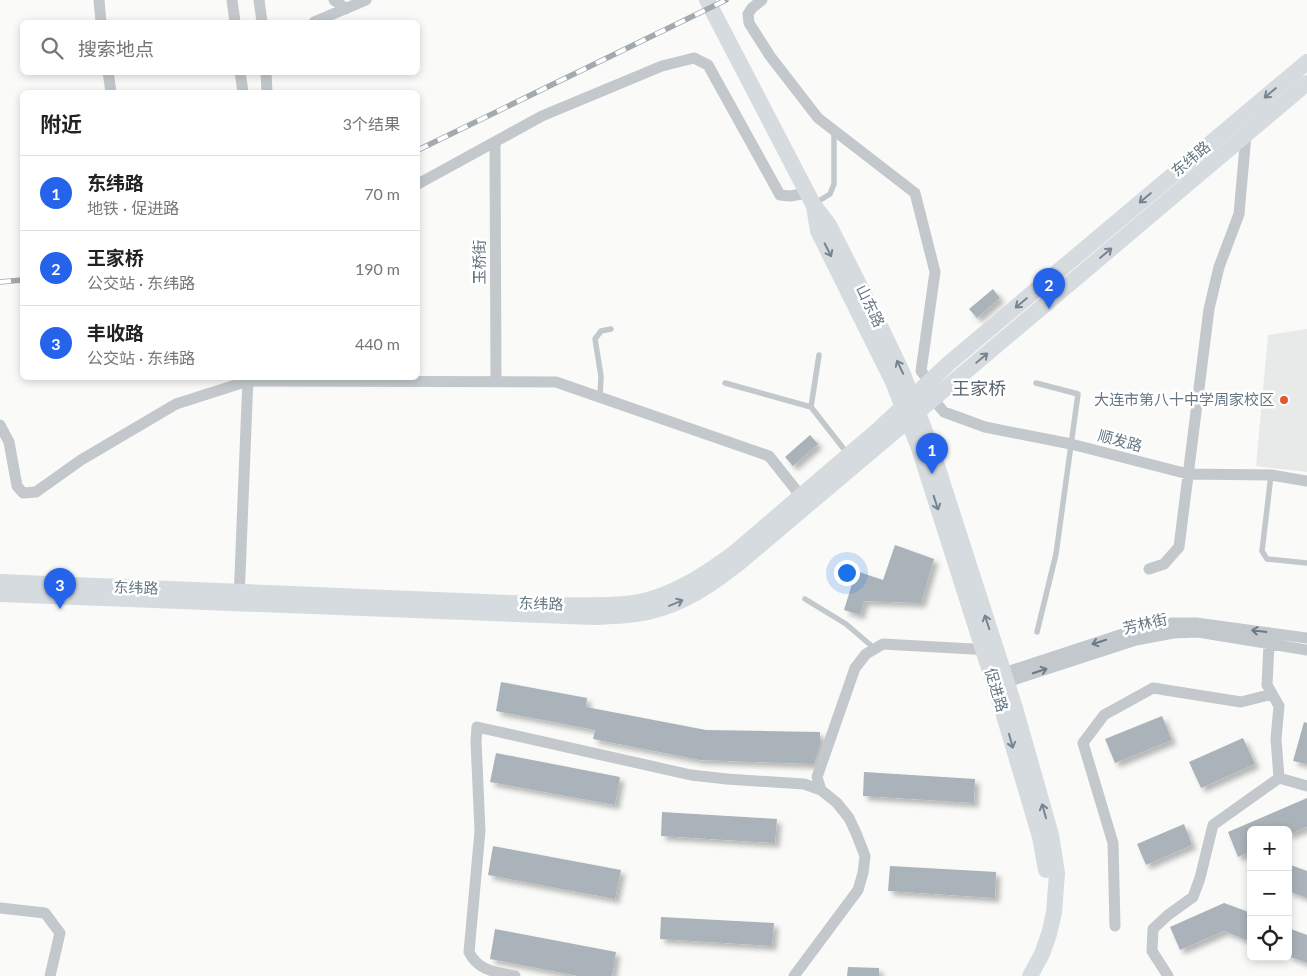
<!DOCTYPE html>
<html lang="zh">
<head>
<meta charset="utf-8">
<style>
  body { margin:0; font-family:Lato,"Noto Sans SC",sans-serif; background:#f2f2f2; color:#222 }
  .controls { position:absolute; right:15px; bottom:15px; display:grid; overflow:hidden; border-radius:8px; box-shadow:0 2px 8px #0003 }
  .controls button { width:45px; height:45px; display:grid; place-items:center; padding:0; border:0; border-bottom:1px solid #e0e0e0; background:#fff; color:#222; font:25px sans-serif }
  .you { position:absolute; left:846px; top:572px; width:18px; height:18px; margin:-12px; border:4px solid #fff; border-radius:50%; background:#1a73e8; box-shadow:0 0 0 8px #1a73e833 }
  .badge { display:grid; place-items:center; width:32px; height:32px; border-radius:50%; background:#2563eb; color:#fff; font-size:16px; font-weight:700 }
  .pin { position:absolute; translate:-50% -41px; filter:drop-shadow(0 1px 2px #0008) }
  .pin::after { content:''; position:absolute; top:26px; width:18px; height:15px; background:inherit; clip-path:polygon(0 0,100% 0,50% 100%) }
  .list { margin:0; padding:0; list-style:none }
  h2 { display:flex; justify-content:space-between; align-items:center; height:65px; margin:0; padding:0 20px; font-size:21px }
  h2 small { font-size:16px; font-weight:400; color:#767676 }
  .list li { display:grid; grid-template-columns:32px 1fr auto; gap:15px; align-items:center; box-sizing:border-box; height:75px; padding:0 20px; border-top:1px solid #e0e0e0 }
  .list b { display:block; font-size:19px; white-space:nowrap }
  .list p { margin:0; font-size:16px; white-space:nowrap; color:#767676 }
  .list em { font-size:16px; font-style:normal; color:#767676 }
  .icon { flex:none; width:28px; height:28px; fill:none; stroke:currentColor; stroke-width:2; stroke-linecap:round; stroke-linejoin:round }
  .map { position:relative; flex:none; width:1307px; height:976px; overflow:hidden }
  .search { position:absolute; background:#fff; box-shadow:0 2px 8px #0003; left:20px; top:20px; width:400px; height:55px; display:flex; align-items:center; gap:12px; box-sizing:border-box; padding:0 18px; border-radius:8px; color:#767676; font-size:19px }
  .panel { position:absolute; background:#fff; box-shadow:0 2px 8px #0003; left:20px; top:90px; width:400px; height:290px; border-radius:8px }
  .map>svg:first-child { display:block }
  .built { fill:#e8e9e9 }
  .building { fill:#aab3b9; filter:url(#shadow) }
  .lines { fill:none; stroke-linecap:round; stroke-linejoin:round }
  .service { stroke:#c3c8cc; stroke-width:5.5 }
  .minor { stroke:#c3c8cc; stroke-width:11 }
  .secondary { stroke:#d6dbdf; stroke-width:16 }
  .rail-casing { stroke:#a2aab0; stroke-width:5.5 }
  .rail { stroke:#fff; stroke-width:4; stroke-dasharray:11; stroke-linecap:butt }
  .oneway { stroke:#768591 }
  .oneway2 { stroke:#6a7a87 }
  .poi-dot { fill:#e4572e; stroke:#fff; stroke-width:2 }
  .labels { text-anchor:middle; stroke-width:5; stroke-linejoin:round; paint-order:stroke }
  .street-label { font-size:15px; fill:#657683; stroke:#fff }
  .poi-label { font-size:15px; fill:#657683; stroke:#fff; text-anchor:end }
  .quarter-label { font-size:18px; fill:#57646e; stroke:#fff }
</style>
</head>
<body>
<div class="map">
<svg width="1307" height="976" viewBox="0 0 1307 976">
  <defs>
    <filter id="shadow"><feDropShadow dx="4.5" dy="4.5" stdDeviation="2.5" flood-color="#0004"/></filter>
  </defs>
  <rect width="100%" height="100%" fill="#fafaf8"/>
  <path class="built" d="M1307,329v143l-51,-6 12,-131z"/>
  <path class="building" d="M993,289l7,9 -23,20 -8,-9z
    M810,435l8,9 -25,22 -8,-9z
    M895,545l39,14 -13,44 -57,-2 -4,14 -16,-5 12,-39 27,9z
    M501,682l86,16 -1,9 120,23 114,2v14l-6,18 -114,-4 -107,-21 2,-9 -99,-19z
    M1162,716l10,24 -57,23 -10,-24z
    M1304,722l3,1v41l-14,-3z
    M1243,738l12,26 -54,24 -12,-26z
    M496,753l124,24 -5,28 -125,-23z
    M864,772l111,7 -1,24 -111,-7z
    M1307,798v29l-19,8v-5h-37v21l-13,6 -10,-25z
    M662,812l115,7 -2,24 -114,-7z
    M1184,824l8,21 -46,20 -9,-21z
    M493,846l128,24 -6,29 -127,-24z
    M1288,864l19,7v27l-19,-7z
    M890,866l106,6 -1,26 -107,-7z
    M1224,903l27,10v29l-27,-11 -44,19 -10,-23z
    M661,917l113,6 -2,23 -112,-7z
    M1288,928l19,7v28l-19,-7z
    M495,929l121,23 -4,24h-34l-88,-17z
    M848,967l31,1v8h-32z"/>
  <g class="lines">
    <path class="service" d="M814,204l16,-10 4,-10v-54
      M725,383l86,24 36,46
      M1036,383l42,11 -22,160 -19,78
      M600,398l1,-22 -6,-37 6,-8 10,-2
      M811,407l8,-52
      M1271,475l-9,76 5,8 40,4
      M805,599l41,25 28,24"/>
    <path class="minor" d="M99,0l2,22
      M232,0l3,22
      M259,0l3,22
      M334,0l12,9
      M762,0l-10,8 -4,6 1,9 21,33 48,62 97,75 20,79 -14,99 9,11
      M314,22l52,-22
      M108,72l3,20
      M240,72l3,20
      M266,72l1,20
      M495,142l1,240
      M418,184l124,-68 120,-50 32,-8 14,7 72,130 10,1 18,-3
      M933,399l11,13 41,15 86,17 117,30 83,1 36,6
      M0,425l9,17 8,44 6,7 13,-1 45,-32 95,-56 72,-23 308,1 213,74 35,44
      M1149,569l15,-5 15,-17 30,-238 10,-42 20,-53 7,-79
      M239,599l9,-221
      M998,678l6,-5 131,-43 38,-7h23l111,15
      M1000,682h7l129,-42 37,-7 25,-1 109,18
      M1279,778l28,8
      M821,790l-4,-13 38,-109 11,-14 17,-10 107,6
      M0,908l45,5 15,20 -10,43
      M1115,926l-2,-83 -30,-100 21,-28 49,-27 88,14 31,-8
      M515,976c-19,-4 -37,-5 -46,-24l11,-121 -4,-90 1,-14 214,48 36,4 77,5 17,6 16,13 12,15 7,15 9,23 -2,17 -5,17 -64,86
      M1168,976l-16,-25 1,-22 15,-14 25,-18 7,-19 13,-53 66,-47 -3,-39 3,-33 -12,-21 2,-42"/>
    <path class="secondary" d="M707,0l106,204 16,21 52,103 21,44 28,72 85,264 36,127 6,38 -3,40 -5,21 -7,20 -12,22
      M814,206l4,25 75,151 26,66 84,264 37,125 6,33
      M0,582l559,23c29,0 61,2 89,-5 32,-9 59,-27 85,-46l146,-125 69,-65 359,-302
      M0,594l594,23c18,-1 37,-1 54,-5 35,-8 63,-27 91,-49l568,-480"/>
    <defs>
      <path id="rail" d="M418,150l308,-150
        M0,282l22,-2"/>
    </defs>
    <use href="#rail" class="rail-casing"/>
    <use href="#rail" class="rail"/>
  </g>
  <defs><path id="oneway-shaft" d="M-6 0H5M1.5-3L5.5 0L1.5 3" fill="none" stroke-width="1.6" stroke-linecap="round" stroke-linejoin="round" transform="scale(1.25)"/></defs>
  <g class="oneway">
    <use href="#oneway-shaft" transform="translate(1270 93) rotate(140)"/>
    <use href="#oneway-shaft" transform="translate(1145 198) rotate(140)"/>
    <use href="#oneway-shaft" transform="translate(828 250) rotate(63)"/>
    <use href="#oneway-shaft" transform="translate(1106 253) rotate(-40)"/>
    <use href="#oneway-shaft" transform="translate(1021 303) rotate(140)"/>
    <use href="#oneway-shaft" transform="translate(982 358) rotate(-40)"/>
    <use href="#oneway-shaft" transform="translate(900 367) rotate(-115)"/>
    <use href="#oneway-shaft" transform="translate(936 503) rotate(72)"/>
    <use href="#oneway-shaft" transform="translate(676 603) rotate(-23)"/>
    <use href="#oneway-shaft" transform="translate(987 622) rotate(-108)"/>
    <use href="#oneway-shaft" transform="translate(1011 741) rotate(74)"/>
    <use href="#oneway-shaft" transform="translate(1044 811) rotate(-106)"/>
  </g>
  <g class="oneway2">
    <use href="#oneway-shaft" transform="translate(1259 631) rotate(-173)"/>
    <use href="#oneway-shaft" transform="translate(1099 642) rotate(162)"/>
    <use href="#oneway-shaft" transform="translate(1040 671) rotate(-18)"/>
  </g>
  <circle class="poi-dot" cx="1284" cy="400" r="5"/>
  <g class="labels">
    <g class="street-label">
      <text transform="translate(1191 159) rotate(-40)" y="5">东纬路</text>
      <text transform="translate(480 262) rotate(-90)" y="5">玉桥街</text>
      <text transform="translate(870 306) rotate(64)" y="5">山东路</text>
      <text transform="translate(1120 441) rotate(15)" y="5">顺发路</text>
      <text transform="translate(136 588) rotate(2)" y="5">东纬路</text>
      <text transform="translate(541 604) rotate(2)" y="5">东纬路</text>
      <text transform="translate(1145 624) rotate(-13)" y="5">芳林街</text>
      <text transform="translate(996 690) rotate(73)" y="5">促进路</text>
    </g>
    <g class="poi-label">
      <text x="1274" y="405">大连市第八十中学周家校区</text>
    </g>
    <g class="quarter-label">
      <text x="979" y="395">王家桥</text>
    </g>
  </g>
</svg>
<div class="controls">
<button>+</button>
<button>−</button>
<button><svg class="icon" aria-label="locate" viewBox="0 0 24 24"><circle cx="12" cy="12" r="6"/><path d="M12 2v4M12 18v4M2 12h4M18 12h4"/></svg></button>
</div>
<div class="you"></div>
<div class="pin badge" style="left:932px;top:474px">1</div>
<div class="pin badge" style="left:1049px;top:309px">2</div>
<div class="pin badge" style="left:60px;top:609px">3</div>
<div class="search"><svg class="icon" aria-label="search" viewBox="0 0 24 24"><circle cx="10" cy="10" r="6"/><path d="M15 15l6 6"/></svg>搜索地点</div>
<section class="panel">
<h2>附近<small>3个结果</small></h2>
<ul class="list">
<li><span class="badge">1</span><div><b>东纬路</b><p>地铁 · 促进路</p></div><em>70 m</em></li>
<li><span class="badge">2</span><div><b>王家桥</b><p>公交站 · 东纬路</p></div><em>190 m</em></li>
<li><span class="badge">3</span><div><b>丰收路</b><p>公交站 · 东纬路</p></div><em>440 m</em></li>
</ul>
</section>
</div>
</body>
</html>
